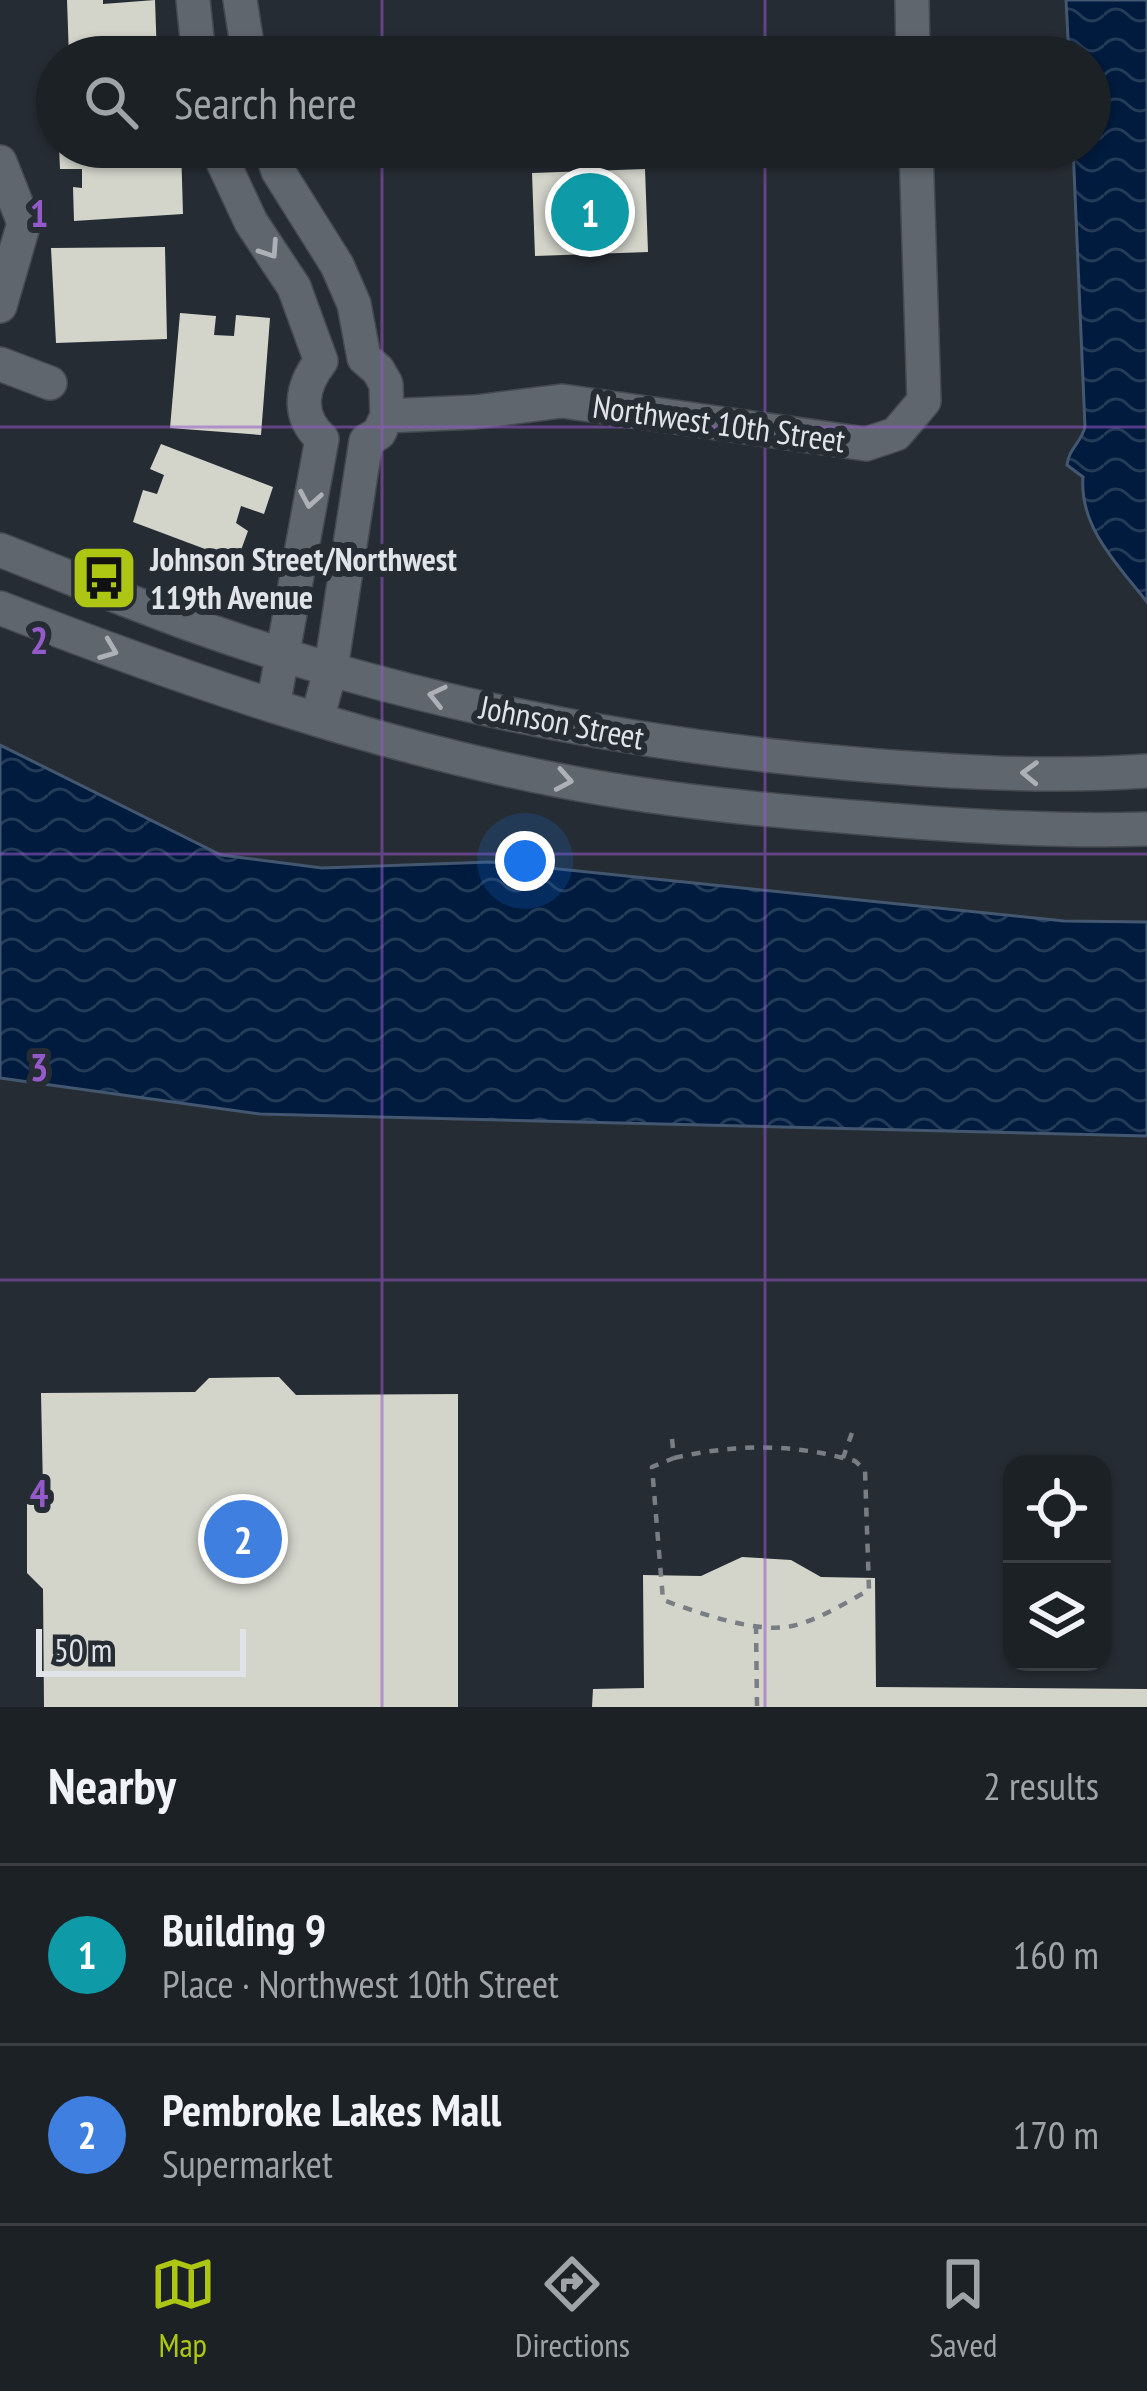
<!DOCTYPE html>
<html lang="en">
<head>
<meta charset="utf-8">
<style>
  body { margin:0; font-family:"PT Sans Narrow",sans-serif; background:#292e32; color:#f1f3f6 }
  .controls { position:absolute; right:36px; bottom:36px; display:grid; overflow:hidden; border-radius:24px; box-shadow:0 3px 9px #0004 }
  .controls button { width:108px; height:108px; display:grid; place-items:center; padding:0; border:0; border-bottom:3px solid #3a3e43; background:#1c2126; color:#f1f3f6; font:60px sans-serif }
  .scale { position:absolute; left:36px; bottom:30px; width:210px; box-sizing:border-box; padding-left:12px; border:6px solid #e0e3e8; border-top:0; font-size:33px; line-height:42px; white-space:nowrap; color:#e0e3e8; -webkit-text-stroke:9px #262c33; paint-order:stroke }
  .you { position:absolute; left:525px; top:861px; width:42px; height:42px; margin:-30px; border:9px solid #fff; border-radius:50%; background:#1a73e8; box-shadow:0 0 0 18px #1a73e833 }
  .badge { display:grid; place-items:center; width:78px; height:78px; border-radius:50%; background:#acc613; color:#fff; font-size:39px; font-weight:700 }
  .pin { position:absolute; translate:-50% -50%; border:6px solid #fff; box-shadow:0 3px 12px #0006 }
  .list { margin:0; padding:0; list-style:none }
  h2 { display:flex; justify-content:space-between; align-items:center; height:156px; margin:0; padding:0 48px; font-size:51px }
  h2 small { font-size:39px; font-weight:400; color:#a0a3a7 }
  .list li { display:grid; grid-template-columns:78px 1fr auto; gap:36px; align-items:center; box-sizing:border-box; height:180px; padding:0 48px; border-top:3px solid #3a3e43 }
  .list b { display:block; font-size:45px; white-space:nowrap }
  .list p { margin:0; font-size:39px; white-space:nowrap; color:#a0a3a7 }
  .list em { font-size:39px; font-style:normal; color:#a0a3a7 }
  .icon { flex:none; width:66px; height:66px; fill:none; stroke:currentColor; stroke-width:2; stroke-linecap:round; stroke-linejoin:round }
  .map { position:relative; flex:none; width:1147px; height:1707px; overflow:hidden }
  .search { position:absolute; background:#1c2126; box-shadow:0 3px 9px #0004; left:36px; right:36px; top:36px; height:132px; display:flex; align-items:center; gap:30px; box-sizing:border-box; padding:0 42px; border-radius:66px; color:#a0a3a7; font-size:45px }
  .sheet { height:516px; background:#1c2126 }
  nav { display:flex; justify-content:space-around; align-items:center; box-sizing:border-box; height:168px; border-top:3px solid #3a3e43; background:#1c2126; font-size:33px; color:#a0a3a7 }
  nav a { display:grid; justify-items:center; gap:6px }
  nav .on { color:#acc613 }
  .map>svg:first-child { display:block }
  .water { fill:url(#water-waves); stroke:#435770; stroke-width:3 }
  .building { fill:#d3d5cb }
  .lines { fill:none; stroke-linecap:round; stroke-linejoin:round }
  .minor-casing { stroke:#454a50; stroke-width:36 }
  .path { stroke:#797e84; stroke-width:4.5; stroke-dasharray:9 9; stroke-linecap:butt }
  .minor { stroke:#60666e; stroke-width:33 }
  .oneway { stroke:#adb1b7 }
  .grid { fill:none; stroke:#945ac9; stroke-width:3; stroke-opacity:0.55 }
  .labels { text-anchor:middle; stroke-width:12; stroke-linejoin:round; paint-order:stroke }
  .street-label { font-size:33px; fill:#e0e3e8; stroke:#262c33 }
  .poi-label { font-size:33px; font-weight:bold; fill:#e0e3e8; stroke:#262c33; text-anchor:start }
  .grid-label { font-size:39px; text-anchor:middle; font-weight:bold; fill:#945ac9; stroke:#262c33; stroke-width:12; stroke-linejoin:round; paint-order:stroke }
</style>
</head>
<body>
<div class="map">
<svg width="1147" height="1707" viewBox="0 0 1147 1707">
  <defs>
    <pattern id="water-waves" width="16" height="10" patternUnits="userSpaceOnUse" patternTransform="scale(3)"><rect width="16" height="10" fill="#001b3d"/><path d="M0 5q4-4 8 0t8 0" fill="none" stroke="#253c59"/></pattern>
  </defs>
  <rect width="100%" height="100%" fill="#262c33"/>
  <path class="water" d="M1066,0h81v602c-29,-37 -68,-75 -64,-125l-16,-12c2,-17 14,-22 18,-38l-12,-280h17v-90h-21z
    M0,745l221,110 101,13 168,-6 574,59 83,1v214l-887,-22 -260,-36z"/>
  <path class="building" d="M67,0h36v4l52,-4 2,57h-88z
    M59,147h122l2,67 -109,7 -1,-34 9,1v-19h-22z
    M645,169l3,83 -113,4 -3,-83z
    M165,247l2,92 -111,4 -5,-95z
    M180,313l36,3 -2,19 20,1 2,-21 34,3 -9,117 -91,-7z
    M161,444l112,43 -9,27 -23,-8 -5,17 12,8 -11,30 -104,-39 10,-32 14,4 7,-19 -14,-6z
    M279,1377l17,18 162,-1v313h-414l-1,-118 -16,-16v-69l16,-14 -2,-97 154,-1 14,-14z
    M742,1557l49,3 30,17 54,1 1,109 271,2v18h-555l1,-18 51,-1 -1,-113 58,1z"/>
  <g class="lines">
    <defs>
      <path id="minor" d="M193,0l6,57
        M240,0l9,57
        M912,0l1,57
        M216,147l35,75 43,65 27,74
        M270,147l8,24 59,94 17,39 10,54 14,12 8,14 1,32 -8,17 -13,8 -35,227 -14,51
        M0,162l24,61 -24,83
        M321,361c-20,26 -25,54 1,78
        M0,364l50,19
        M387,416l88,-4 87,-11 304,43 30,-10 28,-33 -8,-254
        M0,550c62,24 124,50 187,73 214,77 442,122 668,141 97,8 195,14 292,7
        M0,608c181,70 366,135 557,172 101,20 205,30 308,38 93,8 188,14 282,11
        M273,706l49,-267"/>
    </defs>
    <use href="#minor" class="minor-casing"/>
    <path class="path" d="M672,1439l2,19 -22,9 11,133c33,12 94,34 129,26 27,-6 53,-23 77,-36l-4,-120 -10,-9 -12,-3 10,-28
      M674,1458c57,-13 111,-15 169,0
      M756,1625l1,82"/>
    <use href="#minor" class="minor"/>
  </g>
  <defs><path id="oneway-chevron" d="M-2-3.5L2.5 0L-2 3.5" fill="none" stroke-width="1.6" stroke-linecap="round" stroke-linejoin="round" transform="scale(3)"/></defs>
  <g class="oneway">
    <use href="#oneway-chevron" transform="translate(270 250) rotate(56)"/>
    <use href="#oneway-chevron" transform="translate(310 499) rotate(100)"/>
    <use href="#oneway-chevron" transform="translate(109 650) rotate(21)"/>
    <use href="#oneway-chevron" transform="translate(437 696) rotate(-167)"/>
    <use href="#oneway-chevron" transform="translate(1030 773) rotate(-178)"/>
    <use href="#oneway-chevron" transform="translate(564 780) rotate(10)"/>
  </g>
  <path class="grid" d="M382,0v57M765,0v57M382,147v1560M765,147v1560M0,427h1147M0,854h1147M0,1280h1147"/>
  <defs>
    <symbol id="bus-square" viewBox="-11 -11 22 22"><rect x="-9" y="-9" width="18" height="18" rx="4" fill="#acc613" stroke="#262c33"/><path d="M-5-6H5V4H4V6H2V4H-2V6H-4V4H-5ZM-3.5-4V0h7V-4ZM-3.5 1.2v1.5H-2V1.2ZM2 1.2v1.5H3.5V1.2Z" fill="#111"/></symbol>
  </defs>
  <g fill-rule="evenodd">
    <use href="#bus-square" x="66" y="540" width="76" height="76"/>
  </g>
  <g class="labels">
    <g class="street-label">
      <text transform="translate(719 423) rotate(8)" y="12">Northwest 10th Street</text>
      <text transform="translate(562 722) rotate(11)" y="12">Johnson Street</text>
    </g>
    <g class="poi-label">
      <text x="150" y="571">Johnson Street/Northwest<tspan x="150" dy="38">119th Avenue</tspan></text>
    </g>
  </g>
  <g class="grid-label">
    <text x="39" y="227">1</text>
    <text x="39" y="654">2</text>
    <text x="39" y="1081">3</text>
    <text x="39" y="1507">4</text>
  </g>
</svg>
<div class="controls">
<button><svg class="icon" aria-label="locate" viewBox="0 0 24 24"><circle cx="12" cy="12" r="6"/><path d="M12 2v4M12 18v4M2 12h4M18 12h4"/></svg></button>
<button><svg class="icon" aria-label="layers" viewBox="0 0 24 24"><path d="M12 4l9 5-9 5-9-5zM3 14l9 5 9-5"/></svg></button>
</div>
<div class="scale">50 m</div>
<div class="you"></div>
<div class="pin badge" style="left:590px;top:212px;background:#0f9aa8">1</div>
<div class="pin badge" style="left:243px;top:1539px;background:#3f7fe0">2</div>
<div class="search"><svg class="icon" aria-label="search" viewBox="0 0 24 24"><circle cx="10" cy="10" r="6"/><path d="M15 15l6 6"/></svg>Search here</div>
</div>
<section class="sheet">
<h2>Nearby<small>2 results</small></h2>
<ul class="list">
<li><span class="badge" style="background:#0f9aa8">1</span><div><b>Building 9</b><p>Place · Northwest 10th Street</p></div><em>160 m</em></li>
<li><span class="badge" style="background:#3f7fe0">2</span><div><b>Pembroke Lakes Mall</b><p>Supermarket</p></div><em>170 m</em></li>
</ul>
</section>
<nav>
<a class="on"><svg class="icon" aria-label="map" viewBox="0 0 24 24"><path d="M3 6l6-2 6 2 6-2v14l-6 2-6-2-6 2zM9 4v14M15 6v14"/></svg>Map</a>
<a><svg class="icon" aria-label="directions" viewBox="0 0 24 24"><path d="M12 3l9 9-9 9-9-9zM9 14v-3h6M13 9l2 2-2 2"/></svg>Directions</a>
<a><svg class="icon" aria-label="saved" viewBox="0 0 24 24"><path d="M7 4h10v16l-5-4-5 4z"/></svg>Saved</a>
</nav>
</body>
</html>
